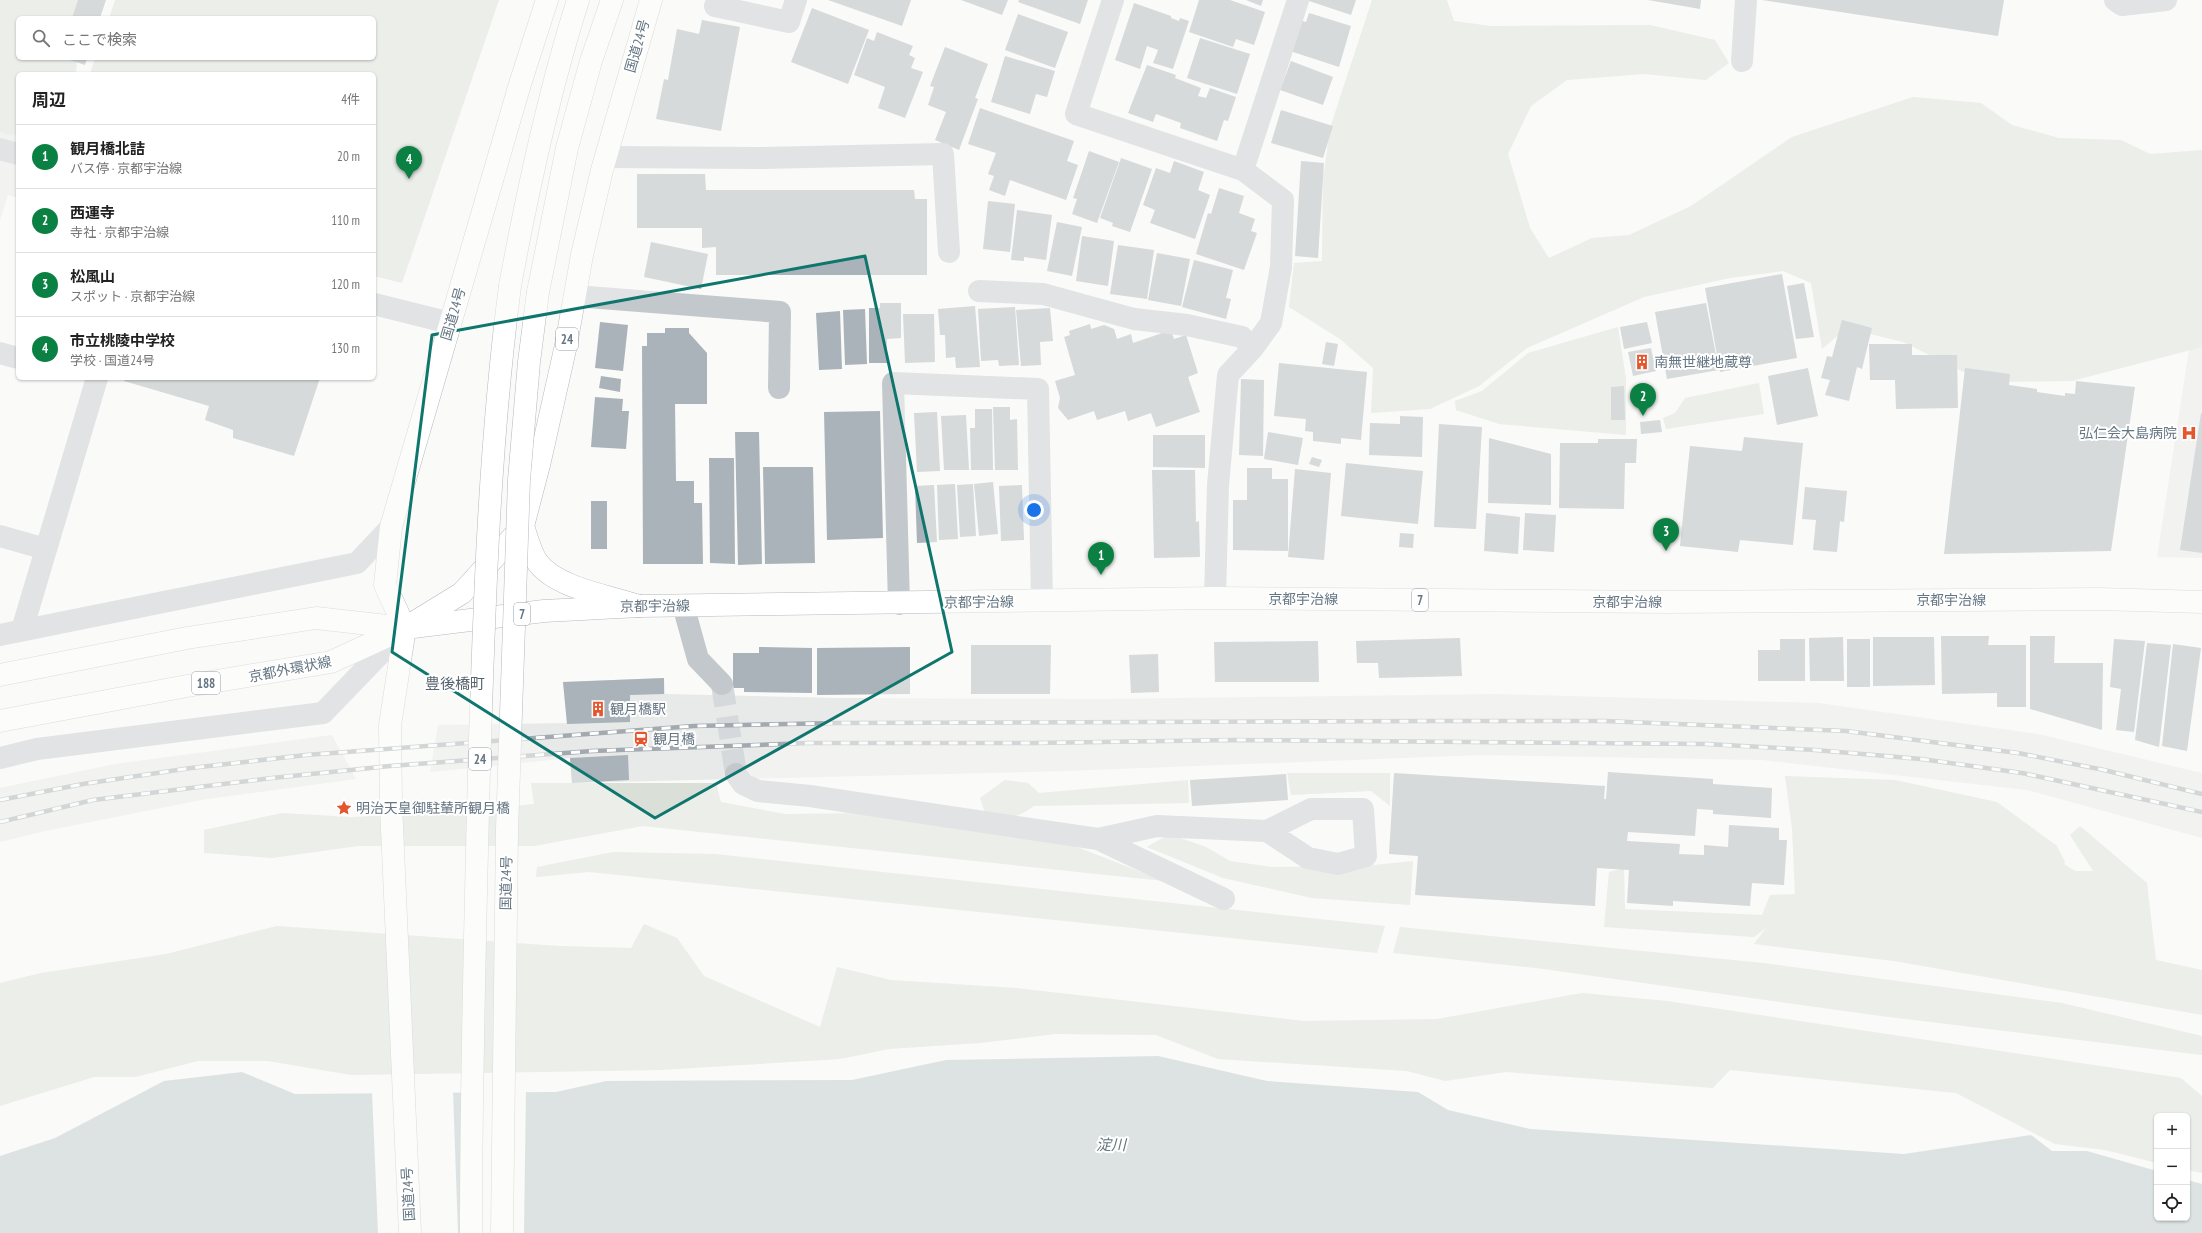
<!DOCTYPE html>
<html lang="ja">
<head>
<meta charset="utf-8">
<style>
  body { margin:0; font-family:"PT Sans Narrow","Noto Sans JP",sans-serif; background:#f2f2f2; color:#222 }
  .controls { position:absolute; right:12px; bottom:12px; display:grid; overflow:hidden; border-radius:6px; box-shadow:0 1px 3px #0004 }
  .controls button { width:36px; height:36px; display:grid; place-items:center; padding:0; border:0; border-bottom:1px solid #e0e0e0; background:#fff; color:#222; font:20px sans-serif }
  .you { position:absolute; left:1034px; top:510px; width:14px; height:14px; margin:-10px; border:3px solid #fff; border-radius:50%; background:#1a73e8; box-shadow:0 0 0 6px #1a73e833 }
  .badge { display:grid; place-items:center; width:26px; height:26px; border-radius:50%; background:#0b8043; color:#fff; font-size:13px; font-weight:700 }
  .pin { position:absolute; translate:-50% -33px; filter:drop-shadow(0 1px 2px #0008) }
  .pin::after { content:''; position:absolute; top:21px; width:14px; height:12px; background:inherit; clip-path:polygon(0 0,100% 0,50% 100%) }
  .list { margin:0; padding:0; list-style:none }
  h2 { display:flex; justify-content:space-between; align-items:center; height:52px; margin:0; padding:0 16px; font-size:17px }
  h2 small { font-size:13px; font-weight:400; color:#767676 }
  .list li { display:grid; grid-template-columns:26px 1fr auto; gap:12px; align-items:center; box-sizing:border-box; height:64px; padding:0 16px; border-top:1px solid #e0e0e0 }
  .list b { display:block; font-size:15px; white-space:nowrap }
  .list p { margin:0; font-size:13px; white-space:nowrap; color:#767676 }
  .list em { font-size:13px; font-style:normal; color:#767676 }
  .icon { flex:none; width:22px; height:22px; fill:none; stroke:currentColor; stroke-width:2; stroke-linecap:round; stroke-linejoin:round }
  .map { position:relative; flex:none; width:2202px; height:1233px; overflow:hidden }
  .search { position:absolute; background:#fff; box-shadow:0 1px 3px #0004; left:16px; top:16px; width:360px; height:44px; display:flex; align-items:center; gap:10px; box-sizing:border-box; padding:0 14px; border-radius:6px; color:#767676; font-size:15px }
  .panel { position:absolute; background:#fff; box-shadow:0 1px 3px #0004; left:16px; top:72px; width:360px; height:308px; border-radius:6px }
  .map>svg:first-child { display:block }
  .built { fill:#e8e9e9 }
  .green { fill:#dadfd7 }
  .water { fill:#bbc7cb }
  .pier { fill:#fafaf8 }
  .building { fill:#aab3b9 }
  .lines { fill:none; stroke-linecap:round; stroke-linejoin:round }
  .minor-tunnel { stroke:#d5d9db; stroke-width:22; stroke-dasharray:22 11; stroke-linecap:butt }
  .major-casing { stroke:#b5babe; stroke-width:23 }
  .highway-casing { stroke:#b4b9bd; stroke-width:23 }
  .minor { stroke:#c3c8cc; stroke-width:22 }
  .major { stroke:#fff; stroke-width:22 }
  .highway { stroke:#fff; stroke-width:22 }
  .rail-casing { stroke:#a2aab0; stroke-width:4.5 }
  .rail { stroke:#fff; stroke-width:3; stroke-dasharray:9; stroke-linecap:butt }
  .highway-bridge-casing { stroke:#b4b9bd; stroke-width:23; stroke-linecap:butt }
  .highway-bridge { stroke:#fff; stroke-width:22 }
  .marked { fill:none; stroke:#0f766e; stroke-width:3; stroke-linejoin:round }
  .labels { text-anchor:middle; stroke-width:4; stroke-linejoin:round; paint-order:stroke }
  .shield { fill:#fff; stroke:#939fa8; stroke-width:1 }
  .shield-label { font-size:13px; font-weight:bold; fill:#657683 }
  .street-label { font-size:14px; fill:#657683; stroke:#fff }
  .poi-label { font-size:14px; fill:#657683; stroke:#fff; text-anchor:start }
  .neighbourhood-label { font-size:15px; fill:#57646e; stroke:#fff }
  .water-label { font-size:15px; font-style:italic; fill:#60757c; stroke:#fff }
</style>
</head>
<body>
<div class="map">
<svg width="2202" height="1233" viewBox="0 0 2202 1233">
  <rect width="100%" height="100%" fill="#fafaf8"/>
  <path class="built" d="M18,119v79l-10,-3 -8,25v-88l12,4z
    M2195,310h7v248l-45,-1z
    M664,678l1,16 173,4 269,1 388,-5 324,9 219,31 164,39v65l-175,-48 -265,-30 -281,-5 -415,16 -494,12 -2,-25 -140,14 8,-47 129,-2 -4,-41z
    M332,735l24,44 -155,21 -156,31 -45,11v-54l115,-24z"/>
  <path class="green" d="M0,0h87l-5,18h-64v40h59l-1,16h-58v61l-5,-1 -1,2 -12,-4z
    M115,0h384l-97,283 -28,-7v-202h-284l5,-16h279v-40h-265z
    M1372,0h75l7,21 37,5 159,-1 65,15 14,23 -23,17 -62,-6 -77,6 -36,26 -23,48 22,74 19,30 43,-20 37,-3 62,-29 101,-69 121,-40 68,6 31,22 47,13 62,2 29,14 52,-4v197l-130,34 -88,1 -81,-40 -41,-10 -26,5 -14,12 -11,-66 -28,-12 -53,7 -86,19 -117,51 -48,38 -49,23 -59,4 2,-45 -33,-29 -51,-32 5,-44 28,-2 1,-81 7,-52z
    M1618,327l8,52v56l-127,-11 -43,-14 -1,-9 27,-10 46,-38z
    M1759,383l5,31 -98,15 -3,-11 12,-5 10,-15z
    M1287,773h103v33l-19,-15 -80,4z
    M1785,776l110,4 102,22 60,44 8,16 -1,2 11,7h18l-23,-36 10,-9 67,57 9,77 46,10v45l-308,-54 -140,-17 12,-16 -12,9 -150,-10 5,-55 15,-4 1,41 137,6 8,-20 25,-1 -3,-65z
    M1005,780l23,3 11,10 149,-13 1,23 -155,3c-20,14 -26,13 -49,7l-5,-15z
    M531,783h185l5,19 64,12 94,-1 188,30 97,38 -521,-55 -109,20h-176l-86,12 -68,-5v-23l78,-17 70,4 107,-5 75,-8z
    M1169,834l37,13 24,14 42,6 93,-1 48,-5 -3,44 -98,-7 -89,-20 -76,-31z
    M613,852l102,2 670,72 -8,27 -788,-81 -53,5 1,-10z
    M644,924l33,14 27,38 116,51 17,-60 54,13 125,8 288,33 133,-2 145,-26 85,8 514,77 21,18v77l-15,-3v-54h-30v47l-52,-13 -50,-6 -99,-51 -226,-23 -17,18 -207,-16 -61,9 -38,-10 -189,-12 -62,-24 -101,-1 -75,9 -91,6 -49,10 -180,11 -309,5 -83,-14h-70l-63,16h-41l-94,29v-123l41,-10 125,-19 111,-28 282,20 72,2z
    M1400,927l363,36 299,40 140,33v19l-321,-39 -345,-48 -143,-15z"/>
  <path class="water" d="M1158,1056l109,25 151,11 30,18 82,19 374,25 127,-19 21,16h35l70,20v47h30v-38l15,4v49h-2202v-77l55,-18 109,-57 78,-9 53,22 261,-2 50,-11 246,-1 94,-20z"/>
  <path class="pier" d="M526,1090l-2,143h-63l1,-142z
    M372,1091h81l5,142h-80z"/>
  <path class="building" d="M78,0h28l-6,18h-28z
    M828,0h83l-9,26z
    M961,0h47l-6,15z
    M1019,0h69l-8,24 -62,-22z
    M1199,0h31l35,12 -11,33 -18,-6 -3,8 -44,-15z
    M1246,0h17l-2,6z
    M1306,0h50l-5,15z
    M1648,0h53l-1,9z
    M1762,0h242l-6,36z
    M1134,3l37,13v2l8,3 1,-3 9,3 -16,48 -20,-6 5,-13 -11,-4 -7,23 -25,-9z
    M812,8l57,22 -21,54 -57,-22z
    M1309,13l42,13 -12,41 -49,-16 9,-31 7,2z
    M1018,14l50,18 -13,36 -50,-18z
    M702,20l38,7 -19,104 -65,-12 8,-40 4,1 9,-51 22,5z
    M877,32l36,14 -4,9 6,3 -4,10 12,4 -18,46 -27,-10 7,-21 -31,-12 13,-37 7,3z
    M1200,38l50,16 -13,40 -50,-16z
    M945,47l43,17 -13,34 3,1 -19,51 -24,-10 11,-28 -18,-7 6,-18 -4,-1z
    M1005,56l50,15 -8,26 -11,-3 -6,20 -39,-12z
    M64,58h23l-2,7z
    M1291,61l42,16 -10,28 -43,-15z
    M1147,65l29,10 -1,3 26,10 -3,8 8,2 4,-10 26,9 -8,24 -4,-1 -7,21 -37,-13 1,-5 -25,-9 -3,8 -25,-9z
    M980,108l94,33 -7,20 11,4 -12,35 -56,-20 -5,16 -16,-6 5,-14 -6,-2 8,-21 -28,-9z
    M1281,110l52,16 -10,32 -52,-15z
    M1089,151l30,11 -22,61 -25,-9 5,-15 -4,-1z
    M1121,158l31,11 -22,63 -18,-6 1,-3 -13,-5z
    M1174,161l30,11 -6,18 12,5 -15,44 -45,-16 5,-13 -12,-5 13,-37 14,5z
    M1301,161l23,2 -6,95 -23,-2z
    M637,174h68l1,16h208l1,9h12v76h-211v-28l-14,1v-20h-65z
    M1219,188l25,8 -5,17 16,6 -4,12 6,2 -13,37 -48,-16 12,-41 3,1z
    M988,201l27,3 -5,48 -27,-3z
    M1017,210l35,5 -6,45 -22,-3v4l-13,-1z
    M1057,222l25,5 -10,49 -25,-5z
    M1082,236l32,5 -6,45 -32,-5z
    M651,242l57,12 -7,35 -57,-12z
    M1118,245l36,5 -7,49 -37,-5z
    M1157,253l33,6 -9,47 -33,-6z
    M1194,260l39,10 -7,28 5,1 -5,20 -44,-12z
    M1782,274l15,84 -77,14 -15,-84z
    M1804,283l10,54 -18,2 -9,-53z
    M880,303h21v35l-14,1v24h-18v-55h11z
    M1706,303l13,67 -52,9 -12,-67z
    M975,306l5,61 -24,1 -1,-11 -9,1 -1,-23h-5l-2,-26z
    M1015,307l4,58 -20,1 -1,-6 -17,1 -3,-52z
    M1050,308l3,33 -13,1 1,23 -20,1 -5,-56z
    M865,309l2,55 -22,1 -2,-55z
    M840,311l2,58 -23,1 -3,-57z
    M903,314h31l1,48 -30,1z
    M1842,320l30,8 -10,41 -5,-2 -8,34 -24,-6 5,-15 -9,-2 6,-22 5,1z
    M600,322l28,3 -5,46 -28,-3z
    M1647,322l5,21 -28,6 -4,-22z
    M1090,324l1,5 13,-4 10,4 3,10 14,-5 2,9 38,-13 3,9 12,-4 12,38 -10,4 12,35 -44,15 -5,-14 -23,8 -3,-10 -28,9 -3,-9 -26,9 -10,-12 2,-10 -5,-17 20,-6 -11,-38 6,-2 -1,-4z
    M665,328h24v5l18,20v51h-32l1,77h18v22h8l1,61h-60l-1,-218h5v-13h18z
    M1326,342l12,2 -4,22 -12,-2z
    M1869,344h43v11h45l1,53 -62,1 -1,-29h-25z
    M1651,348l5,23 -23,5 -5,-24z
    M1279,363l88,9 -6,68 -20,-2v6l-28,-3v-9l-8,-1 1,-12 -32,-3z
    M1808,368l10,48 -41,9 -9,-49z
    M1965,368l45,6 -1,11 28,4v3l28,4v-3l10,1 1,-13 59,6 -24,164 -167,3z
    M601,376l20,3 -1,13 -21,-4z
    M125,378h195l-26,78 -61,-18v-8l-28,-10 4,-14 -85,-25z
    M1241,379l23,1 -1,76 -24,-1z
    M1624,386l1,34h-14v-33z
    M595,397l28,2 -1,12h7l-3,38 -35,-2z
    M993,407h17v13l7,-1 1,51h-23z
    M975,409h17l1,61h-22l-1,-42h5z
    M880,411l3,127 -56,2 -3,-128z
    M937,412l3,59 -23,1 -3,-59z
    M2201,413h1v140l-22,-3z
    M966,415l3,55h-25l-3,-54z
    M1400,416l23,1 -1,40 -53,-2 1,-32 30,1z
    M1660,420l2,12 -21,2 -1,-12z
    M1439,424l43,3 -6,102 -42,-2z
    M735,432h24l3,132 -24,1z
    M1268,432l35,6 -5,27 -34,-6z
    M1153,435h52v33l-52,-1z
    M1744,437l59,6 -10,102 -53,-5 -2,12 -58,-6 10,-100 52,5z
    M1489,438l62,16v51l-63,-2z
    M1598,439h39l-1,24h-11l-1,46 -65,-1 1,-65h38z
    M1312,457l10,3 -3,7 -10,-3z
    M709,458h25l1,106 -25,-1z
    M1346,463l77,8 -5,53 -77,-8z
    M763,467h50l2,96 -50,1z
    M1247,468h25v11h16v72l-55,-1v-50h14z
    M1295,469l36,4 -7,87 -36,-3z
    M1152,470h43l1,52 3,-1 1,36 -46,1z
    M993,482l5,52 -19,2 -5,-52z
    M955,484l3,55 -19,1 -2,-55z
    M973,484l3,52 -16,1 -3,-52z
    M934,485l3,57 -20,1 -2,-57z
    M1022,485l2,55 -23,1 -2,-55z
    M1805,487l42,4 -3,31 -4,-1 -3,31 -24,-2 3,-30 -14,-1z
    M591,501h16v48h-16z
    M1486,513l34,4 -2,37 -34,-3z
    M1525,513l31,2 -2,37 -31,-2z
    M1400,533l14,1 -1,14 -14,-1z
    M1941,636h48l-1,9h38v62h-29v-14l-55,1z
    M2030,636h25l-1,27h49l-1,67 -72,-21z
    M1843,637l1,44h-34l-1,-43z
    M1873,637h61l1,48 -62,1z
    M1460,638l2,38 -83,2 -1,-15h-21l-1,-22z
    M1780,639h25v42h-47v-31h22z
    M1847,639h23v48h-23z
    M2114,639l31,2 -11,91 -18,-2 5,-41 -11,-2z
    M1318,641l1,41h-104l-1,-40z
    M2147,643l24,2 -12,102 -24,-7z
    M2173,644l28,4 -14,103 -25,-5z
    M971,645h80l-1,49h-79z
    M759,647l53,1v45l-68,-1v-4h-11v-35h26z
    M910,647v47l-93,1v-47z
    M1158,654l1,38 -28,1 -2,-38z
    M664,678v16l-34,1v27l-63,2 -4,-42z
    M628,755l1,25 -57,3 -2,-25z
    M1608,772l105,7v5l59,4 -1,30 -58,-4v-4l-16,-1 -2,27 -67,-4 -1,9 53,3 -1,10 25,1v-10l24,2 1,-22 50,3v12h8l-3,45 -32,-2 -2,23 -77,-5v5l-46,-3 2,-33 -32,-2 -2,38 -180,-11 3,-39 -29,-2 5,-81 211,13 -1,13h2z
    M1286,774l2,26 -96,6 -2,-26z"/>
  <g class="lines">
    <path class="minor-tunnel" d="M722,684l14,90"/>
    <defs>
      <path id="major" d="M0,675l187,-37 129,-20 89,10 139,-17 95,-5 576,-8 452,4 432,-3 103,3
        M0,721l187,-35 144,-24 74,-34"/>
      <path id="highway" d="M510,286c18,-98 38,-191 68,-286
        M538,292l29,-144 24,-87 21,-61
        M523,526c4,12 8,28 15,37 19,25 71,33 101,43
        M405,628l57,-35 61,-67 16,-61 27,-120 16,-90 20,-85 49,-170
        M410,1233l-19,-428 -1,-80 15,-97 -20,-43 6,-58 129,-443 27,-84"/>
    </defs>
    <use href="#major" class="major-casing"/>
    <use href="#highway" class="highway-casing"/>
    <path class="minor" d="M1113,0l-37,114 167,56 40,30 -2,67 -10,56 -18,25 -25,27 -10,110 -3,113
      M2115,0l7,5 44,-5
      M715,6l74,16 7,-22
      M1742,61l4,-61
      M0,149l18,5
      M605,157l154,1 184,-4 6,98
      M1243,170l55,-170
      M979,291l64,3 91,25 53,6 55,12 11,11
      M575,296l205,16 -1,76
      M374,304l76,19
      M0,353l18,5
      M0,536l46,13
      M899,604l-6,-221 145,6 4,212
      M683,605l15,54 24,25
      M22,630l75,-252
      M0,635l357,-72 34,-36
      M0,758l37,-9 286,-36 81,-84
      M736,774l7,10 15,7 52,5 288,43 126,60
      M1098,839l59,-13 110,5 44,-22h52l3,47 -28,8 -30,-6 -41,-27"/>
    <use href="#major" class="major"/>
    <use href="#highway" class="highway"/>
    <defs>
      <path id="rail" d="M0,800l83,-16 108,-16 115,-13 388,-29 145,-3 611,-2h154l242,10 172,22 86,17 98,24
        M0,822l93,-22 179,-22 118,-12 202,-15 217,-8h225l200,-3 472,4 109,6 106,9 101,14 180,39"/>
    </defs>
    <use href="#rail" class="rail-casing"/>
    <use href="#rail" class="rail"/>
    <defs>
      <path id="highway-bridge" d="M471,1233c0,-154 4,-308 8,-462 5,-162 10,-324 31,-485
        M502,1233l5,-403 12,-350 10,-118 9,-70"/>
    </defs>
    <use href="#highway-bridge" class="highway-bridge-casing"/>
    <use href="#highway-bridge" class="highway-bridge"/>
  </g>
  <path d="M0 0H2202V1233H0ZM865,256l87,396 -297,166 -263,-166 40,-317z" fill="#fafaf8" fill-opacity=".55" fill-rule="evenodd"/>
  <path class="marked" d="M865,256l87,396 -297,166 -263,-166 40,-317z"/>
  <defs>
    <symbol id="building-bare" viewBox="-9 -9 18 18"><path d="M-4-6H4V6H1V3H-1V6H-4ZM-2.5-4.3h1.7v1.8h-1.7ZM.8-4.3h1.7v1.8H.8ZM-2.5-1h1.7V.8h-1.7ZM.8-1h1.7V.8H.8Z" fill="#e4572e" stroke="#fff" stroke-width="2.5" paint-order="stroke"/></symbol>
    <symbol id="hospital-bare" viewBox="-9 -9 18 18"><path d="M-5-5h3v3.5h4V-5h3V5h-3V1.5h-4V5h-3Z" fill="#e4572e" stroke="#fff" stroke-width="2.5" paint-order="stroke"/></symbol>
    <symbol id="station-bare" viewBox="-9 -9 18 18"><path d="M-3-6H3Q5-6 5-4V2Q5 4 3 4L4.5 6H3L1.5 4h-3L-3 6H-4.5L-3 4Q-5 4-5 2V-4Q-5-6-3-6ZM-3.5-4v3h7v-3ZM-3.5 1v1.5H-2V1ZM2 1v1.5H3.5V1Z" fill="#e4572e" stroke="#fff" stroke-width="2.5" paint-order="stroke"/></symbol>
    <symbol id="sight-bare" viewBox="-9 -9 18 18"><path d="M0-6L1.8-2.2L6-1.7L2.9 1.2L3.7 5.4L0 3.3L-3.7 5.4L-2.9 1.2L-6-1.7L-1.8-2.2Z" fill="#e4572e" stroke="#fff" stroke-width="2.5" paint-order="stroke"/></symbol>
  </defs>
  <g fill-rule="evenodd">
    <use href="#building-bare" x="1631" y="351" width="22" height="22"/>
    <use href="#hospital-bare" x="2178" y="422" width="22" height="22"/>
    <use href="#building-bare" x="587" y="698" width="22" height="22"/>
    <use href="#station-bare" x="630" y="728" width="22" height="22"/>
    <use href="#sight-bare" x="333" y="797" width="22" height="22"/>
  </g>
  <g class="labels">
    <g class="shield">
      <rect x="556" y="328" width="22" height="22" rx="3"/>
      <rect x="1412" y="589" width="16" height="22" rx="3"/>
      <rect x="514" y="603" width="16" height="22" rx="3"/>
      <rect x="192" y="672" width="28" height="22" rx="3"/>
      <rect x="469" y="748" width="22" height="22" rx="3"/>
    </g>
    <g class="shield-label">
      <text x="567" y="344">24</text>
      <text x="1420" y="605">7</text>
      <text x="522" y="619">7</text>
      <text x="206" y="688">188</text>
      <text x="480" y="764">24</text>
    </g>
    <g class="street-label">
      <text transform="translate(637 46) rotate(-74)" y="5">国道24号</text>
      <text transform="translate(453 314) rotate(-74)" y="5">国道24号</text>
      <text x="1303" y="604">京都宇治線</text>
      <text x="1951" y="605">京都宇治線</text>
      <text transform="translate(979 602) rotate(-1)" y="5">京都宇治線</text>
      <text x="1627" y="607">京都宇治線</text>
      <text transform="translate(655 606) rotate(-1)" y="5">京都宇治線</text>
      <text transform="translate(290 669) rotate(-11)" y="5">京都外環状線</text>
      <text transform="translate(506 883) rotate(-89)" y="5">国道24号</text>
      <text transform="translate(408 1194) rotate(-93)" y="5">国道24号</text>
    </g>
    <g class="poi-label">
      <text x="1654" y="367">南無世継地蔵尊</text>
      <text x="2177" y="438" text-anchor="end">弘仁会大島病院</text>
      <text x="610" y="714">観月橋駅</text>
      <text x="653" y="744">観月橋</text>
      <text x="356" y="813">明治天皇御駐輦所観月橋</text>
    </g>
    <g class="neighbourhood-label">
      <text x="455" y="689">豊後橋町</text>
    </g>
    <g class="water-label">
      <text x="1111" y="1150">淀川</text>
    </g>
  </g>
</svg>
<div class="controls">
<button>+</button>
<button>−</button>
<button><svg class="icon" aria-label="locate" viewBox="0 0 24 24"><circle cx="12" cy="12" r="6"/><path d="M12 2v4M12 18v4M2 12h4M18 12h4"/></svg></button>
</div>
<div class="you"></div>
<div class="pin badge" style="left:1101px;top:575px">1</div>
<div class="pin badge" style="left:1643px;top:416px">2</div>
<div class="pin badge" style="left:1666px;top:551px">3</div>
<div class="pin badge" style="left:409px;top:179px">4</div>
<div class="search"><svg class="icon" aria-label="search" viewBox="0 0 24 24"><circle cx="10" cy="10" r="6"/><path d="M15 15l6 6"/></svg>ここで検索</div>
<section class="panel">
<h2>周辺<small>4件</small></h2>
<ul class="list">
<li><span class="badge">1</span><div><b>観月橋北詰</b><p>バス停 · 京都宇治線</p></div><em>20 m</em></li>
<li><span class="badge">2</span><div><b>西運寺</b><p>寺社 · 京都宇治線</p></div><em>110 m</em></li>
<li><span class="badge">3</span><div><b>松風山</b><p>スポット · 京都宇治線</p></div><em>120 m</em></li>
<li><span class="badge">4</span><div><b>市立桃陵中学校</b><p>学校 · 国道24号</p></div><em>130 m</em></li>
</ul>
</section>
</div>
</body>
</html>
